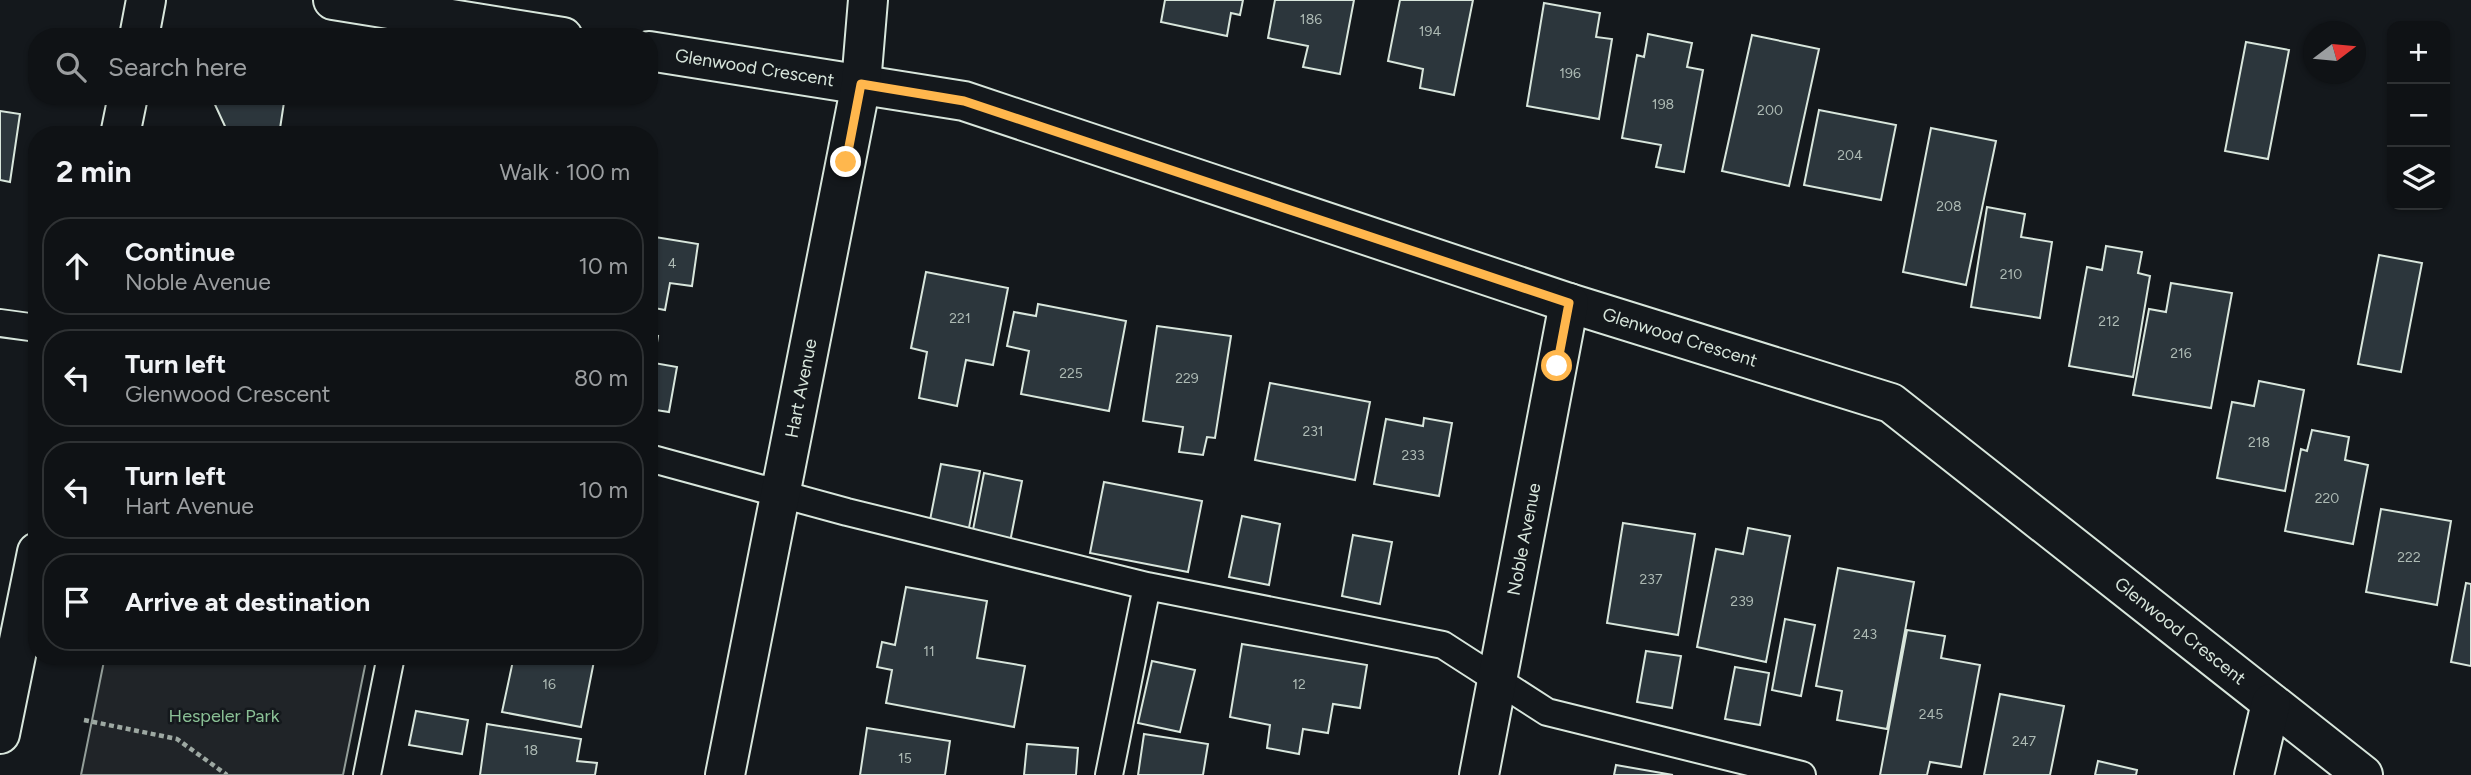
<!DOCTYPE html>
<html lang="en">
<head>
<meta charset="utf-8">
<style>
  body { margin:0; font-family:Figtree,sans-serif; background:#1d2022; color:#f1f3f6 }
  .controls { position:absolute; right:21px; top:21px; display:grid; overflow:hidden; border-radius:14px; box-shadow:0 2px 5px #0004 }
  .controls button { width:63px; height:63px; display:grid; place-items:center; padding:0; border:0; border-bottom:2px solid #2f3234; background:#0f1215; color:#f1f3f6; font:35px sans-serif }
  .compass { position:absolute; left:2303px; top:21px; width:63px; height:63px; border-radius:50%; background:#0f1215; box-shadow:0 2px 5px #0004; rotate:74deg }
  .stop { position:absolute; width:21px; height:21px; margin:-16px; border:5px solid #ffb74d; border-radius:50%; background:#fff }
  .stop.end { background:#ffb74d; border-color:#fff; box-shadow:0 2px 7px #0008 }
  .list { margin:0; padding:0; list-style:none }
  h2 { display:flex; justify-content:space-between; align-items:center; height:91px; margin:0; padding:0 28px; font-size:30px }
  h2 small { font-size:23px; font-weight:400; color:#9b9ea0 }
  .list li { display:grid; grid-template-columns:46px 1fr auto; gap:21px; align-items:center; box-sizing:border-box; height:98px; margin:0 14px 14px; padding:0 14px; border:2px solid #2f3234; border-radius:28px }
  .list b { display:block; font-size:26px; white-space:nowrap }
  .list p { margin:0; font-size:23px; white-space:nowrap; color:#9b9ea0 }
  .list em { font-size:23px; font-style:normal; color:#9b9ea0 }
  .icon { flex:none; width:38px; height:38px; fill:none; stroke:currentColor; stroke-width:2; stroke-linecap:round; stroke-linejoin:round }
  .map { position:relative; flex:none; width:2471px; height:775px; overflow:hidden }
  .search { position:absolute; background:#0f1215; box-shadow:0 2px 5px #0004; left:28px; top:28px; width:630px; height:77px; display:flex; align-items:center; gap:18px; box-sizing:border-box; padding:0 24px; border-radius:28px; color:#9b9ea0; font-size:26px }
  .panel { position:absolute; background:#0f1215; box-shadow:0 2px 5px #0004; left:28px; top:126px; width:630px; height:539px; border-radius:28px }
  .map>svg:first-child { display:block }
  .green { fill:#202428; stroke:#939e99; stroke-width:2 }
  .building { fill:#2c363c; stroke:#d8e6dc; stroke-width:2 }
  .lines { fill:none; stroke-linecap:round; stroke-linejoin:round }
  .service-casing { stroke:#d8e6dc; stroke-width:30 }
  .minor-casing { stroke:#d8e6dc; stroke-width:42 }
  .secondary-casing { stroke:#d8e6dc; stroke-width:42 }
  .path { stroke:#9da8a2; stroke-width:4.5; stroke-dasharray:5 3.5; stroke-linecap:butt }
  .service { stroke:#14181c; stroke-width:26 }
  .minor { stroke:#14181c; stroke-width:38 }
  .secondary { stroke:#14181c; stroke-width:38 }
  .route { stroke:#ffb74d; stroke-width:9 }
  .labels { text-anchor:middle; stroke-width:5; stroke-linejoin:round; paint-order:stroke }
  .number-label { font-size:14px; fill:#adbab4 }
  .street-label { font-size:18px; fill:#d8e6dc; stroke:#14181c }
  .park-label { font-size:18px; fill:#8ac095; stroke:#14181c }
</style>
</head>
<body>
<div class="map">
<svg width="2471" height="775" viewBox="0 0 2471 775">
  <rect width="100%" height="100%" fill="#14181c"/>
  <path class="green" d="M105,656h262l-24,119h-262z"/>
  <path class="building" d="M1165,0h78l-3,15 -9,-2 -4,23 -66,-14z
    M1275,0h79l-14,74 -37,-7 5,-21 -40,-8z
    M1400,0h73l-19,95 -34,-7 3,-19 -35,-8z
    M1544,3l56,10 -4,24 16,2 -13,80 -72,-13z
    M1648,34l44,9 -5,24 16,3 -19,102 -28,-5 5,-22 -39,-7 15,-83 7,2z
    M1752,35l67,14 -30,137 -67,-15z
    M2246,42l43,8 -21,109 -43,-8z
    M211,96h74l-6,39h-50z
    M1819,110l77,15 -15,75 -77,-15z
    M0,111l20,3 -10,68 -10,-2z
    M1931,128l65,13 -30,144 -63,-13z
    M1987,207l38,7 -4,23 31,5 -12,76 -69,-11z
    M649,236l49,8 -6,42 -22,-3 -5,27 -16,-3z
    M2106,246l36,6 -4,21 12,3 -17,101 -64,-11 18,-99 15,3z
    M2379,255l43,8 -21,109 -43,-8z
    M926,272l82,16 -15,77 -27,-5 -9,46 -38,-8 8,-46 -16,-4z
    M2171,283l61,10 -21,115 -78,-13 16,-86 17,3z
    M1038,304l88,17 -17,90 -88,-17 8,-43 -22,-5 7,-34 22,4z
    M1157,326l74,10 -16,102 -8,-1 -4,18 -24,-3 4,-25 -40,-6z
    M649,335l9,1 -4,27 23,4 -8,45 -20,-3z
    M2259,381l45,9 -19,101 -68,-13 15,-76 22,4z
    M1270,383l100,19 -15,78 -100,-20z
    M1424,418l28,5 -13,73 -65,-12 12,-65 37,7z
    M2312,430l37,7 -4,23 23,5 -15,79 -68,-13 16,-82 6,2z
    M941,464l39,7 -12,62 -39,-8z
    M984,473l38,8 -12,61 -38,-7z
    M649,474l7,1 -7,38z
    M1104,482l98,19 -14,71 -98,-19z
    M2381,509l70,12 -14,84 -71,-13z
    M1242,516l38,8 -11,61 -40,-8z
    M1623,523l72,11 -17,101 -71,-12z
    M1748,528l42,8 -24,126 -69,-15 19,-98 27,5z
    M1353,535l39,7 -12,62 -38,-8z
    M1838,568l76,14 -27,147 -50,-9 5,-29 -26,-5z
    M2466,583l5,1v82l-20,-4z
    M906,587l81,14 -10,57 48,8 -11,61 -128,-24 6,-33 -15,-3 5,-25 13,3z
    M1785,619l30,6 -14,71 -29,-6z
    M1907,630l38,6 -4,22 39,7 -19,102 -31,-5 -3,13h-47z
    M1242,644l125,21 -7,43 -27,-4 -5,29 -25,-4 -4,25 -32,-6 3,-23 -40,-8z
    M1646,651l35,5 -9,52 -35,-6z
    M514,656h81l-14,71 -79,-15z
    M1152,661l43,9 -15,62 -42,-9z
    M1735,667l34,6 -9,52 -35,-6z
    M2000,694l64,12 -14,69h-66z
    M416,711l52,9 -6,34 -53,-9z
    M487,724l94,15 -4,22 20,2 -2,12h-115z
    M867,728l83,13 -5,34h-85z
    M1144,734l64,10 -5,31h-65z
    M1027,744l51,4 -2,27h-52z
    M2098,761l39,9 -1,5h-41z
    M1616,765l57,10h-59z"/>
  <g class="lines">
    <defs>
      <path id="service" d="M0,323l37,5
        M649,458l198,54 300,74 296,59 104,67 255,63
        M367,775l24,-119
        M1109,775l38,-189"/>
      <g id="minor">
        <path d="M333,0l230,37"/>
        <path id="s1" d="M649,51l315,50 605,202 322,100 472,372"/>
        <path id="s2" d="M725,775l136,-691 7,-84"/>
        <path id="s3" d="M1479,775l90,-472"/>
        <path d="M2254,775l17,-72"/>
      </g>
      <path id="secondary" d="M139,37l7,-37
        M120,135l8,-39
        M0,734l37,-182"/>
    </defs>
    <use href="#service" class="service-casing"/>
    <use href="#minor" class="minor-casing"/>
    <use href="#secondary" class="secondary-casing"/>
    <path class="path" d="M84,720l93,19 50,36"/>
    <use href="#service" class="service"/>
    <use href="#minor" class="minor"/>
    <use href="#secondary" class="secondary"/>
  </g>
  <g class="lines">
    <path class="route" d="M846,162l15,-78 103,17 605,202 -12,63"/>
  </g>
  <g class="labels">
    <g class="number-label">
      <text x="1311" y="24">186</text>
      <text x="1430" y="36">194</text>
      <text x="1570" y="78">196</text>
      <text x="1663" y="109">198</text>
      <text x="1770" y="115">200</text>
      <text x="1850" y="160">204</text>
      <text x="1949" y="211">208</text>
      <text x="672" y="268">4</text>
      <text x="2011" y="279">210</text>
      <text x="960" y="323">221</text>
      <text x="2109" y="326">212</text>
      <text x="2181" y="358">216</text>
      <text x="1071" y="378">225</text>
      <text x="1187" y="383">229</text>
      <text x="1313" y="436">231</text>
      <text x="2259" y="447">218</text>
      <text x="1413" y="460">233</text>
      <text x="2327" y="503">220</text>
      <text x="2409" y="562">222</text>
      <text x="1651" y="584">237</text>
      <text x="1742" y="606">239</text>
      <text x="1865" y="639">243</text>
      <text x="929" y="656">11</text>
      <text x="549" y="689">16</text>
      <text x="1299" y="689">12</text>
      <text x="1931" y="719">245</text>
      <text x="2024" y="746">247</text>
      <text x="531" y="755">18</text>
      <text x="905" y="763">15</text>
    </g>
    <g class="street-label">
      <text dy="6" stroke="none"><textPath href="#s1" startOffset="107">Glenwood Crescent</textPath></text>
      <text dy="6" stroke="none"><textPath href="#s1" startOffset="1073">Glenwood Crescent</textPath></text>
      <text dy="6" stroke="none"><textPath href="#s2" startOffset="394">Hart Avenue</textPath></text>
      <text dy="6" stroke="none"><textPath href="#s3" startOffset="240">Noble Avenue</textPath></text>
      <text dy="6" stroke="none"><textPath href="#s1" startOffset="1662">Glenwood Crescent</textPath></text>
    </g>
    <g class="park-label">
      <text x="224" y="722">Hespeler Park</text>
    </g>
  </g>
</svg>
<div class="controls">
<button>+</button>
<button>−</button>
<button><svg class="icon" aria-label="layers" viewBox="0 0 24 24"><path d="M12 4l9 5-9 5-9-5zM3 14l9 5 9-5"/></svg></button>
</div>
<svg class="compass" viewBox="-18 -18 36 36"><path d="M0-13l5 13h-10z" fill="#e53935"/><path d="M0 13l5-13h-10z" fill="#9b9ea0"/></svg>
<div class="stop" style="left:1557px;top:366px"></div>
<div class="stop end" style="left:846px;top:162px"></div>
<div class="search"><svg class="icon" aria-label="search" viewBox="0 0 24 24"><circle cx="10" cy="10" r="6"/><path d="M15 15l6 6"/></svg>Search here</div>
<section class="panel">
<h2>2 min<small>Walk · 100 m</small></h2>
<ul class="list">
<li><svg class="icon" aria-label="ahead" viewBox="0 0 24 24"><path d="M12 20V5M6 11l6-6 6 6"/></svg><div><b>Continue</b><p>Noble Avenue</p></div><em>10 m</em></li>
<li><svg class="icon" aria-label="left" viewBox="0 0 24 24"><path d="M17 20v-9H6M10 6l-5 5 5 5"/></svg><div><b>Turn left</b><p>Glenwood Crescent</p></div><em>80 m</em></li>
<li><svg class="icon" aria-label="left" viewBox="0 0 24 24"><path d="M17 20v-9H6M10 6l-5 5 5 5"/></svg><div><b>Turn left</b><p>Hart Avenue</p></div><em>10 m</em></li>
<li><svg class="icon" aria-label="arrive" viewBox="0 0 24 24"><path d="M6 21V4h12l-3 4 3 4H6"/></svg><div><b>Arrive at destination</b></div></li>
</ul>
</section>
</div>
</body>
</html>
